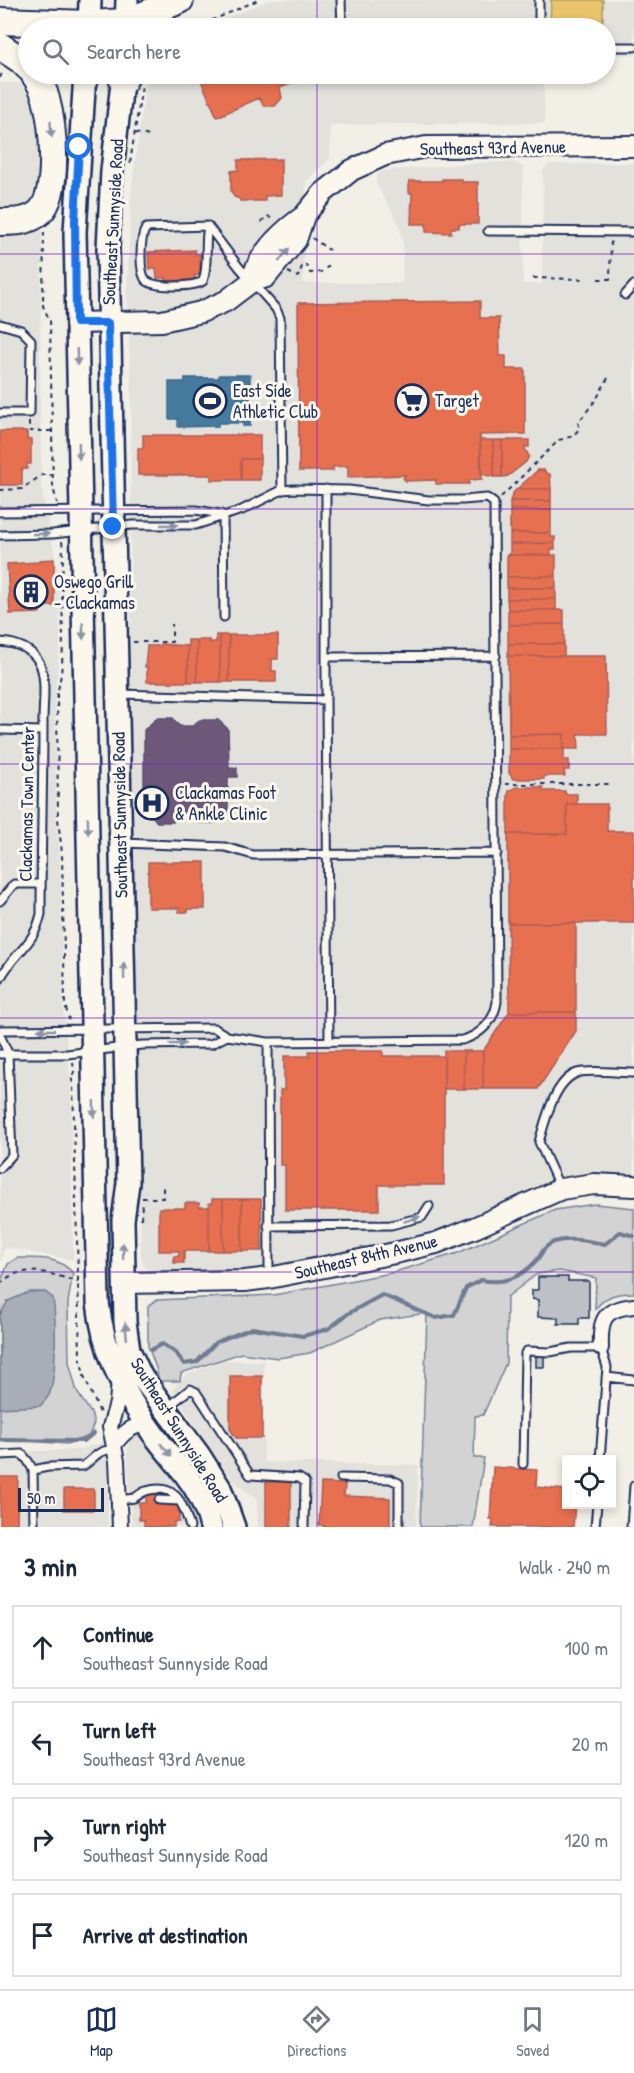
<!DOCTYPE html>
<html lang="en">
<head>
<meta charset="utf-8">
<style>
  body { margin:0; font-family:"Patrick Hand",sans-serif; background:#f2f2f3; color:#1f2937 }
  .controls { position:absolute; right:18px; bottom:18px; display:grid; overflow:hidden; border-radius:0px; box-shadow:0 3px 9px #0003 }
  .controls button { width:54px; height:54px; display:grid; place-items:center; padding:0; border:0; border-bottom:2px solid #e0e1e3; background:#fff; color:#1f2937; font:30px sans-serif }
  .scale { position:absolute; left:18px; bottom:15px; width:86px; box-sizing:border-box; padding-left:6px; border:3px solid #1b2f5e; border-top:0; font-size:16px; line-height:21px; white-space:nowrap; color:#1b2f5e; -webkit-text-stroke:4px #fbf7ec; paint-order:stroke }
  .stop { position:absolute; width:18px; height:18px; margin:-14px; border:4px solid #1a73e8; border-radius:50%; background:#fff }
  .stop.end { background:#1a73e8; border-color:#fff; box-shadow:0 2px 6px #0008 }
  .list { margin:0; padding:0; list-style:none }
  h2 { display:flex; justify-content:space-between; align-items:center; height:78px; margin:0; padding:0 24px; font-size:26px }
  h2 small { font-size:20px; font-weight:400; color:#747a83 }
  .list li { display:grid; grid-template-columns:39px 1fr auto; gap:18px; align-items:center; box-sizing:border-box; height:84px; margin:0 12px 12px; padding:0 12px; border:2px solid #e0e1e3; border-radius:0px }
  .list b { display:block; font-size:22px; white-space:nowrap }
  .list p { margin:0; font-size:20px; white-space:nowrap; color:#747a83 }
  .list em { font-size:20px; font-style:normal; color:#747a83 }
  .icon { flex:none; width:33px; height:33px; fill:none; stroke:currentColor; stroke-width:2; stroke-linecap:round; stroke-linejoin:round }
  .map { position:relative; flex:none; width:634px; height:1527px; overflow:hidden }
  .search { position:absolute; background:#fff; box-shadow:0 3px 9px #0003; left:18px; right:18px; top:18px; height:66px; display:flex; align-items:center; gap:15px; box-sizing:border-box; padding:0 21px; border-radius:33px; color:#747a83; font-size:22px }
  .sheet { height:462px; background:#fff }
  nav { display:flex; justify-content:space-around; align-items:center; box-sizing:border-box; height:84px; border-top:2px solid #e0e1e3; background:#fff; font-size:16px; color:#747a83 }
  nav a { display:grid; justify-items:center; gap:3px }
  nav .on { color:#1b2f5e }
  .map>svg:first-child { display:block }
  .built { fill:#e2e1dc }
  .green { fill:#d2d3d2; stroke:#768198; stroke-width:1.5 }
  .water { fill:#a9adb7; stroke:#707b93; stroke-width:1.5 }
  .homes { fill:#e9c46a; stroke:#ab9766; stroke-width:1.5 }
  .shops { fill:#e76f51; stroke:#aa5c55; stroke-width:1.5 }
  .offices { fill:#6d597a; stroke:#544c72; stroke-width:1.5 }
  .public { fill:#457b9d; stroke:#38648a; stroke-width:1.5 }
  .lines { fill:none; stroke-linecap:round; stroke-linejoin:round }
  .stream { stroke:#707b93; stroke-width:4 }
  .building { fill:#bdc0c4; stroke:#1b2f5e; stroke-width:1.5 }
  .lane-casing { stroke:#1b2f5e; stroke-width:11 }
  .street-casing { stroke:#1b2f5e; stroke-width:18 }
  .secondary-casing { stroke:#1b2f5e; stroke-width:24 }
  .primary-casing { stroke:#1b2f5e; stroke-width:26 }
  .highway-casing { stroke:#1b2f5e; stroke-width:30 }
  .path { stroke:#1b2f5e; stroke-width:2; stroke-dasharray:4.5 4.5; stroke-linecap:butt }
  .lane { stroke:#fbf7ec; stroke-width:7 }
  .street { stroke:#fbf7ec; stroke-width:14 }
  .secondary { stroke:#fbf7ec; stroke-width:20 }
  .primary { stroke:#fbf7ec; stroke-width:21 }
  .highway { stroke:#fbf7ec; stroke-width:26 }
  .oneway { fill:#8b93a5 }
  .route { stroke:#1a73e8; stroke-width:8 }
  .grid { fill:none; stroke:#7b2cbf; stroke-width:1.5; stroke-opacity:0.55 }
  .labels { text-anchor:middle; stroke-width:6; stroke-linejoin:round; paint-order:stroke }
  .street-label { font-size:18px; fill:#1b2f5e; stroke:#fbf7ec }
  .poi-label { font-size:18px; fill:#1b2f5e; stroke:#fbf7ec; text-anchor:start }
</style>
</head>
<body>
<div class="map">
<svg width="634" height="1527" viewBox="0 0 634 1527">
  <rect width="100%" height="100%" fill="#f2efe6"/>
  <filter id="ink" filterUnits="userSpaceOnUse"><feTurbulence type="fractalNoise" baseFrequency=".0167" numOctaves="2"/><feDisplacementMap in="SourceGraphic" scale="12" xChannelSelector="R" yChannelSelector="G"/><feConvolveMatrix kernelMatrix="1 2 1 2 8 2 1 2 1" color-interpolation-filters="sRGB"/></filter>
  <g filter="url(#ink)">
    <path class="built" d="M269,0h365v55l-28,-1v-26h-404z
      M147,74h396l2,49 -215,2v33l-24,23 -3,102h99l1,-38 -4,-21 -23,-40 1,-8 6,-5 105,-9 28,1 7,4v117h19l1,-114 5,-6 86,-1v1014l-54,-3 -47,13 -79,38 -79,23 -123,22 -98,1 -9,-3 -4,-12 -11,-550 1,-323 -4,-90 4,-101z
      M0,83h19l8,9 9,26 3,36 -1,30 -5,21 8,15 1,9 -2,128 1,128 18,91 1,65 -5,55 1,124 4,37 3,144 8,88 2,171 -68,-13 -5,14z
      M225,1360l39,1v101l154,3 -2,62h-158l-1,-27 -25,-20 -60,-90 15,-16z
      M139,1433l34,48 22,46h-63l-5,-74 3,-16z
      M107,1442l1,85h-108v-75l79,-2z"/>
    <path class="green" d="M595,1204l39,4v85c-18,0 -27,2 -39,16l1,-31 -36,-7 -23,3 -30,23 -1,66 -23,52 -8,1 -1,42h10l-11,69h-53l7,-214 -47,7 -70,33 -32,5 -37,-5 -60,20 -1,8h-21l-3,-13 -8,-22v-40l8,-6 118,-5 117,-22 67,-20 97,-43z
      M17,1258c22,0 41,-2 56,15l-5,29 1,60 8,30 14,21 3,10 -5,13 -22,8 -51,-4 -16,2v-159l8,-19z"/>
    <path class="water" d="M29,1292h16l8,6c3,20 4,79 -4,97 -2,3 -6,8 -9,11l-40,2v-93l8,-14z"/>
    <path class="homes" d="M551,0h52v21h-8v7h-45z"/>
    <path class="shops" d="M205,74h108l-33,14 2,10 -7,8h-11l-5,-8 -42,19 -18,-41z
      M281,159v36l-16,1v5h-25v-2l-6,-2 -3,-6v-20l7,-1v-10z
      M442,179h20v3h16v42h-19v4h-8v5l-25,-1v-8h-15l1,-31h-3v-12h33z
      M195,250v4h5v21h-5v5l-29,1v-3h-9l-1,-9h-7l-1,-17z
      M480,301v17h19l1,38h6v13h19v65l-45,1 2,44 -13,1v4h-33v-4l-30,1 -3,-3 3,-3 -58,2v-11l-15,1v4h-34l-1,-168z
      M0,431h22v1h5v7h4v25h-4v5h-5v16h-22z
      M143,435h117v24h-19v21h-30v-5h-73v-27h5z
      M480,440h13l1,37 -13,-3z
      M493,440h9v37h-8z
      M502,440h27v7h-4v2l4,7 -3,6 -18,14 -6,1z
      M241,459h19v21h-19z
      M538,470h6l3,4h3l1,15h-34z
      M517,489h34v12h-41l3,-8z
      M510,501h41v9h-41z
      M510,510h41v23h-41z
      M510,533h41v4h4v6l-45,1z
      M555,543v6h-4v6h-44l3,-2v-9z
      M507,555h49v21l-49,1z
      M54,559v47h-15l1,7 -30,1 -3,-50 32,-2v-2z
      M556,576v12h-49v-11z
      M507,588h49v11h-49z
      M507,599h49v11h-48z
      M508,610h56v14l-56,1z
      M564,624v20h-56v-19z
      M216,635h4v47h-23v-42h13v2h6z
      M220,635h9v47h-9z
      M229,635h49v24h-6v12h4v11h-47z
      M188,640h9v42h-9z
      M160,644l28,2v36h-41v-15h-2l2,-21h13z
      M508,644h56v12h-56z
      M508,656h98l1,78h-29l1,15h-15v-15l-55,1z
      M564,734v15h-55v-14z
      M509,749h55v11h5v10h-5l1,6h-21v3h-31l-4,-6z
      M516,787h27v4h22v3h12v10h-10v30h-59v-39l1,-4z
      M567,804h40v27h27v92h-126v-89h59z
      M148,862h57v47h-17v3h-9v-4h-31z
      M508,923h68v89h-67z
      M509,1012h67v19l-38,58h-55v-38z
      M309,1051h74v5h61v129h-65v25h-94v-45h-5v-75h4v-34h25z
      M444,1051h20v38h-20z
      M464,1051h19v38h-19z
      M212,1199h11v52h-14v-48h3z
      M223,1199h19v52h-19z
      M242,1199h19l1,52h-20z
      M185,1203h14v4h10v44h-25v12h-10v-7h5v-5h-20v-43h26z
      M230,1376h32v62h-26l-6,-9z
      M493,1467l44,3 -1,17 30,3v14h9l-2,23h-81l1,-8h-3z
      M0,1477h18l-1,50h-17z
      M266,1482h25v45h-25z
      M321,1483l24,1 -1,12 46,2v29h-67v-2h-4z
      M64,1489h30v21h-30z
      M146,1492h13v12h20v18h-5v5h-30v-7h-5v-17h7z"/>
    <path class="offices" d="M157,718h16l6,8h15v-2l6,-4h18l10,9 1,39h8v9h-9v36l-13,10h-17l-6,-9h-14l-5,8h-16l-13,-16v-76z"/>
    <path class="public" d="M219,375h31v51h-7v-3h-25v3l-40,1v-8h-9v-37h16v-4h34z"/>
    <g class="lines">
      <path class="stream" d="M151,1350l11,-6 14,9 8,11 13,-2 19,-20 36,-14 51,8 25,-7 21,-16 33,-18 54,23 18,-3 12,-27 15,-8c22,4 38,-1 54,-18 7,-7 8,-16 19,-20 15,-5 35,-1 51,2l15,-12 14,4
        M0,1440l84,1 10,-8"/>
    </g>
    <path class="building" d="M538,1277h30v4h21v37h-10v6h-21v-6l-20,-1v-17l-6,-1v-9h6z
      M536,1353l8,1v13h-8z"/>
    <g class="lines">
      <defs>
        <path id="lane" d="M341,0l1,28
          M539,28v-28
          M606,47h28
          M208,226l31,41 37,42 4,9 2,172
          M208,226c-4,18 1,38 -5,55 -8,6 -52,8 -58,-2 -6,-10 -5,-42 1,-51z
          M488,231l146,1
          M625,295l9,-10
          M0,324l21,6 10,10 -1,73h-30
          M0,512l196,-2 25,4
          M223,515l1,102
          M0,535l53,-1 79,-9h64l46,-15 40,-20 12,-1 55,1 80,10h34l24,-2 7,5 3,499c-3,19 -16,33 -35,38l-194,2 -41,-6 -13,-8 -214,2
          M0,642c15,1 31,6 39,20 8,16 4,42 4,59 0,65 -2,129 -2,193 -7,32 -27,38 -41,65
          M326,657l170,-1
          M120,694l206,6v-211
          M326,700l3,341
          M0,730l43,1
          M123,843l102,4 28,8 244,-2
          M0,901l14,-17h27
          M0,1035l8,18 4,102 -12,13
          M268,1042l1,234
          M0,1054h67l75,-9 69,-1 16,-8
          M560,1188l-21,-46c6,-20 15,-61 38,-69 12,-4 43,0 57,0
          M268,1226l123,-1 31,-8 7,-11
          M606,1377l28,3
          M167,1408l23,-19 6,3 54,83 49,3 6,4 -1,45
          M0,1455l22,-1 6,7 5,9
          M523,1464l2,-111 2,-2 23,1 21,-4h30l6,19 -7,93
          M341,1478l49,1 9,4v44
          M119,1500c5,-1 10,-1 15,-2 4,-2 8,-6 12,-7 30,-9 37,12 44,36
          M159,1500l21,1
          M34,1527l-1,-57 15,-3 35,-1c15,-10 11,-15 33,-17
          M595,1527l2,-23
          M631,1527l3,-41"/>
        <path id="street" d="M601,1348c-1,-29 2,-39 33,-42
          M119,1380l-2,23 -7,24 7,34 3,66
          M115,1444c8,-11 16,-18 31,-20"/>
        <path id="secondary" d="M251,282c7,-27 30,-50 53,-66
          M76,323l86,-2 39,-9 25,-11 25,-19 15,-5 30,-37 8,-24 19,-23 29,-23 33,-15 41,-8 208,-1
          M124,1283l121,-2 24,-3 126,-25 41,-10 38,-15 87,-39 33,-5 40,2"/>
        <path id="primary" d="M89,28l1,-28
          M126,28l1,-28
          M85,74l-10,158 23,1070c5,50 26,93 56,133 24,32 47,51 57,92
          M123,74l-11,97 -4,77 20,935 -5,37 2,102 4,28 12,26 58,79 21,33 14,39"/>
        <path id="highway" d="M0,21l89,3 37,-2 54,-22
          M0,46l21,14 7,7
          M83,74l2,4
          M123,81l4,-7
          M0,222c14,0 29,0 40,-10 20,-19 13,-88 6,-113 -2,-9 -7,-18 -12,-25"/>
      </defs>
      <use href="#lane" class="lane-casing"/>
      <use href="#street" class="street-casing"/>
      <use href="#secondary" class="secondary-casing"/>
      <use href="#primary" class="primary-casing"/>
      <use href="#highway" class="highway-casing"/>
      <path class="path" d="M195,28l63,-28
        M0,78l3,-8
        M135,133l15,3
        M130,163l12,-78
        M261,222l7,-6 5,4
        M44,232l-1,74 7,15 3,166 4,16
        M312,238l17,12
        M288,272l10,5 5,-13 3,1 4,8 11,-1 8,-6
        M533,278l50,1
        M598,279h12l1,-39
        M29,422v9h24
        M0,490l22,-1 20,-14h10
        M501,497l58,-57 14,-4 7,-8 -2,-5 19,-25 11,-20
        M62,541c2,16 0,31 0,47 0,35 4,72 -5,106l1,125 4,34 3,151 4,16
        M133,642h39v-18
        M505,784h104
        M73,1062l1,11 -3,3 2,8 7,272 4,20 16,37
        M142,1198h21v-15
        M141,1219l1,-15
        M0,1284c22,-22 52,-10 78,-2"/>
      <use href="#lane" class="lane"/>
      <use href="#street" class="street"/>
      <use href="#secondary" class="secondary"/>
      <use href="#primary" class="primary"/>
      <use href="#highway" class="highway"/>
    </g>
    <defs><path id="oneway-solid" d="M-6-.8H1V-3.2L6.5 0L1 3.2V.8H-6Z" transform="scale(1.5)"/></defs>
    <g class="oneway">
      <use href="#oneway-solid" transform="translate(51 129) rotate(85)"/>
      <use href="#oneway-solid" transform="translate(284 255) rotate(-52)"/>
      <use href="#oneway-solid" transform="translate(77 357) rotate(88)"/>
      <use href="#oneway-solid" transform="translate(79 451) rotate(89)"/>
      <use href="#oneway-solid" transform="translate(169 525)"/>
      <use href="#oneway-solid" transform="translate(41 534) rotate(-1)"/>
      <use href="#oneway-solid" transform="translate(83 631) rotate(89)"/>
      <use href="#oneway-solid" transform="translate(88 826) rotate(89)"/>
      <use href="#oneway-solid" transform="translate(124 971) rotate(-91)"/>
      <use href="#oneway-solid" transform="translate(46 1030) rotate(180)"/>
      <use href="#oneway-solid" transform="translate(177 1044) rotate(-1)"/>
      <use href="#oneway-solid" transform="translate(94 1109) rotate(89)"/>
      <use href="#oneway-solid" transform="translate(412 1219) rotate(-18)"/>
      <use href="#oneway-solid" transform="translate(123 1251) rotate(-91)"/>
      <use href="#oneway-solid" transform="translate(126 1331) rotate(-96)"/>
      <use href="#oneway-solid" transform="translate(166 1450) rotate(49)"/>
    </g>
  </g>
  <g class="lines" filter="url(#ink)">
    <path class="route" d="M79,147l-4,74 1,102h32l5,204"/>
  </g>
  <path class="grid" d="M317,0v28M317,74v1453M0,254h634M0,509h634M0,764h634M0,1018h634M0,1272h634"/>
  <defs>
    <symbol id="stadium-ring" viewBox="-11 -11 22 22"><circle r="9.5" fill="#fbf7ec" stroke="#1b2f5e" stroke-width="1.5"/><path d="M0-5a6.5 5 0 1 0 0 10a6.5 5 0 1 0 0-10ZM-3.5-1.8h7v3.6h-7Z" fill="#1b2f5e"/></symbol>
    <symbol id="supermarket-ring" viewBox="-11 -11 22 22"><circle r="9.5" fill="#fbf7ec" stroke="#1b2f5e" stroke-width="1.5"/><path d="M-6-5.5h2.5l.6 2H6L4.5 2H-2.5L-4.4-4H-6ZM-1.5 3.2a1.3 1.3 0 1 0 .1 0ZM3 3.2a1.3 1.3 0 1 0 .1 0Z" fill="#1b2f5e"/></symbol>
    <symbol id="building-ring" viewBox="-11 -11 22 22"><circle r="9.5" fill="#fbf7ec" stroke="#1b2f5e" stroke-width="1.5"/><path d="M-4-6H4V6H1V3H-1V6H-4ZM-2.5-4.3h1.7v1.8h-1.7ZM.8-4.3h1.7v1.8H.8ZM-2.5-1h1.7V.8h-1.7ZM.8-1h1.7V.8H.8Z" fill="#1b2f5e"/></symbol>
    <symbol id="hospital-ring" viewBox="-11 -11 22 22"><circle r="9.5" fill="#fbf7ec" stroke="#1b2f5e" stroke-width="1.5"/><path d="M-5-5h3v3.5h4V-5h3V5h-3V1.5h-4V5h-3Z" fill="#1b2f5e"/></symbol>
  </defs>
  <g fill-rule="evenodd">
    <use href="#stadium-ring" x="191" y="382" width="38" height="38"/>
    <use href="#supermarket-ring" x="393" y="382" width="38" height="38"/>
    <use href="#building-ring" x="12" y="573" width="38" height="38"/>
    <use href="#hospital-ring" x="133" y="784" width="38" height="38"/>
  </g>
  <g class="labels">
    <g class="street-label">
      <text transform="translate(493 148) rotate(-1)" y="6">Southeast 93rd Avenue</text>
      <text transform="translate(113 222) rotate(-87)" y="6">Southeast Sunnyside Road</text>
      <text transform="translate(27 804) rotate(-89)" y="6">Clackamas Town Center</text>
      <text transform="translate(120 815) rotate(-91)" y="6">Southeast Sunnyside Road</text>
      <text transform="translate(366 1257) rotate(-13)" y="6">Southeast 84th Avenue</text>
      <text transform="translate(179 1430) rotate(58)" y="6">Southeast Sunnyside Road</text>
    </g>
    <g class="poi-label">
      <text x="233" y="397">East Side<tspan x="233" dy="21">Athletic Club</tspan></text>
      <text x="435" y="407">Target</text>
      <text x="54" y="588">Oswego Grill<tspan x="54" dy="21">- Clackamas</tspan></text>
      <text x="175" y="799">Clackamas Foot<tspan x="175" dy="21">&amp; Ankle Clinic</tspan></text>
    </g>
  </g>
</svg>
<div class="controls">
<button><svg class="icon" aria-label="locate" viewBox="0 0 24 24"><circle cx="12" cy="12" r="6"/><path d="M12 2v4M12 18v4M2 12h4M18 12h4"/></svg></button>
</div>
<div class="scale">50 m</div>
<div class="stop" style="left:79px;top:147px"></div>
<div class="stop end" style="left:113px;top:527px"></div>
<div class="search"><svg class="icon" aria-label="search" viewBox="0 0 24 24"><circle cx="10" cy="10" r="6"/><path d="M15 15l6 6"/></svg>Search here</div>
</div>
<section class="sheet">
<h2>3 min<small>Walk · 240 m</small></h2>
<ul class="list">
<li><svg class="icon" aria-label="ahead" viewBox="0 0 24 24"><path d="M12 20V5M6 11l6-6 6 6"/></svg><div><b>Continue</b><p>Southeast Sunnyside Road</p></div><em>100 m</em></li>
<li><svg class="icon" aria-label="left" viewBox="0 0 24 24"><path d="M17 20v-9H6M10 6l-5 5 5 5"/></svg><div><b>Turn left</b><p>Southeast 93rd Avenue</p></div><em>20 m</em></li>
<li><svg class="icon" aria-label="right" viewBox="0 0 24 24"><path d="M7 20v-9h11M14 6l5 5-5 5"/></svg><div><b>Turn right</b><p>Southeast Sunnyside Road</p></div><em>120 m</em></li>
<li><svg class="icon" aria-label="arrive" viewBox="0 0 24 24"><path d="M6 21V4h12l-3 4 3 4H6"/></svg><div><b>Arrive at destination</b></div></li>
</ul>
</section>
<nav>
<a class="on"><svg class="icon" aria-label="map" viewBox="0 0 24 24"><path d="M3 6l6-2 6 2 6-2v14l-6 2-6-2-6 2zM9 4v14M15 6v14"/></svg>Map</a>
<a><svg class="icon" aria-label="directions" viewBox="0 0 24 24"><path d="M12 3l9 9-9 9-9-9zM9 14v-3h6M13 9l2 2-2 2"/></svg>Directions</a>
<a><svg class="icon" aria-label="saved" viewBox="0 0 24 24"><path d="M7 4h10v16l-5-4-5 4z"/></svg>Saved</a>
</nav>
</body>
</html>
